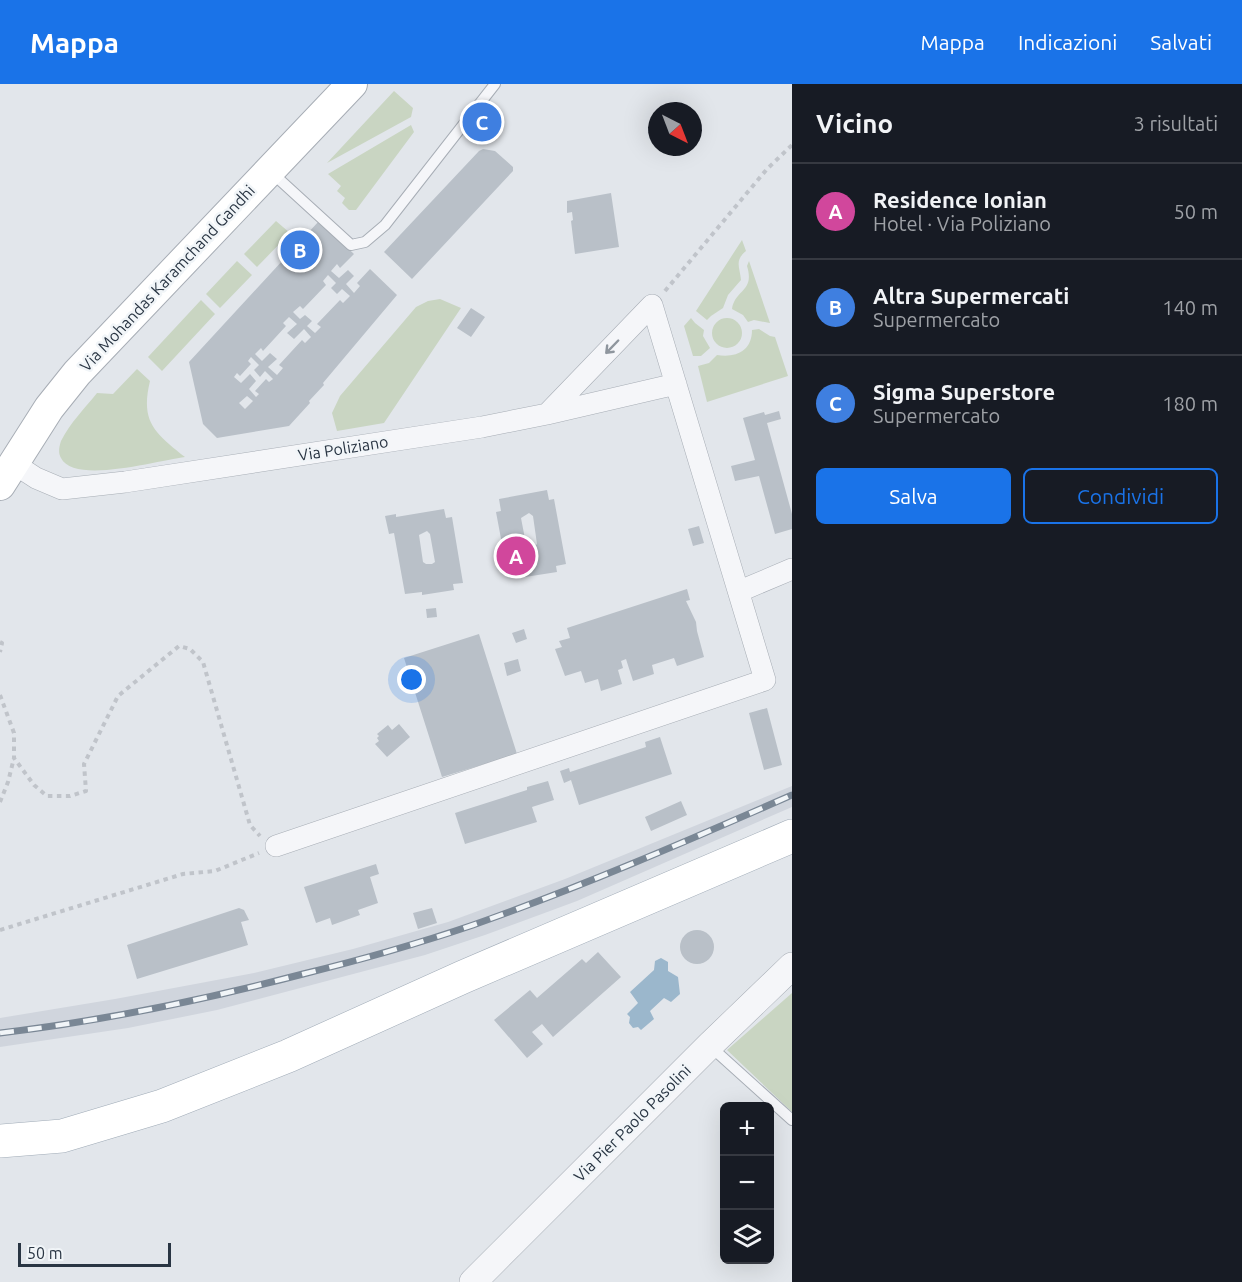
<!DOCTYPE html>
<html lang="it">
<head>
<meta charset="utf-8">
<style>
  body { margin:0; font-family:Ubuntu,sans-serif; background:#20242c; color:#f1f3f6 }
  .controls { position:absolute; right:18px; bottom:18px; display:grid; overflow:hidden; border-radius:9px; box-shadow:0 6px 24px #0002 }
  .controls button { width:54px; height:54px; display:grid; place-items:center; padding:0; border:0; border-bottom:2px solid #363941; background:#171b24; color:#f1f3f6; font:30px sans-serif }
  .compass { position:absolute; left:648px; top:18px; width:54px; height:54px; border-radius:50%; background:#171b24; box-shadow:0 6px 24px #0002; rotate:138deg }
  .scale { position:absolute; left:18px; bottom:15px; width:153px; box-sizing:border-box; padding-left:6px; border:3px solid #293543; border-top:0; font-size:16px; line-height:21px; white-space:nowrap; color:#293543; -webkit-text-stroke:4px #f1f5f8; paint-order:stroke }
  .you { position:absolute; left:412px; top:596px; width:21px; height:21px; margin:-15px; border:4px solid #fff; border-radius:50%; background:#1a73e8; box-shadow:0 0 0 9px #1a73e833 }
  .badge { display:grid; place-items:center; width:39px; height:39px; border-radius:50%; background:#1a73e8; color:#fff; font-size:20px; font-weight:700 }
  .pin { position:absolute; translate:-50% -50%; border:3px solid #fff; box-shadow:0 2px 6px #0006 }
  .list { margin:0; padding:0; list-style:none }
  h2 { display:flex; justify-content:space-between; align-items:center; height:78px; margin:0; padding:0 24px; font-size:26px }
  h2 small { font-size:20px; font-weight:400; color:#9ea1a6 }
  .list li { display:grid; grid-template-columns:39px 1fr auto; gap:18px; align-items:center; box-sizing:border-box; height:96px; padding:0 24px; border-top:2px solid #363941 }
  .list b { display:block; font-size:22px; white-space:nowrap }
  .list p { margin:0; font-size:20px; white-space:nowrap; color:#9ea1a6 }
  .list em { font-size:20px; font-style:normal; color:#9ea1a6 }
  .actions { display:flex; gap:12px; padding:18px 24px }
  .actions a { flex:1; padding:14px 0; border:2px solid #1a73e8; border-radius:9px; text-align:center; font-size:21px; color:#1a73e8 }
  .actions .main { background:#1a73e8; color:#fff }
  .icon { flex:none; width:33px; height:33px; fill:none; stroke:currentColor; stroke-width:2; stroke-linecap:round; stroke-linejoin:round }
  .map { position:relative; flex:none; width:792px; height:1198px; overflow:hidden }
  header { display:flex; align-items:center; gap:36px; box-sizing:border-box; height:84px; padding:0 30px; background:#1a73e8; color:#fff }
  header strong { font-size:28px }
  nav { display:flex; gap:33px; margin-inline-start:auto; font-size:21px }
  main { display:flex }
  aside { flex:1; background:#171b24 }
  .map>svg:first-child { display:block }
  .built { fill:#d0d5dd }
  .green { fill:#c9d5c2 }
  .water { fill:#9bb7cc }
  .building { fill:#b9c0c8; fill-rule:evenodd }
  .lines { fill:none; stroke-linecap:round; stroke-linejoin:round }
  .service-casing { stroke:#a7adb5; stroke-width:12 }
  .minor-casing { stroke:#a7adb5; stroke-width:22 }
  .tertiary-casing { stroke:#a7adb5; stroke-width:28 }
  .secondary-casing { stroke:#a7adb5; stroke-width:32 }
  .primary-casing { stroke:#a0abb7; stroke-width:34 }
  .path { stroke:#c0c4ca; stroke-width:4; stroke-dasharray:4.5 4.5; stroke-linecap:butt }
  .service { stroke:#f5f6f9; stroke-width:10 }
  .minor { stroke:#f5f6f9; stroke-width:21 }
  .tertiary { stroke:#f5f6f9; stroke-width:27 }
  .secondary { stroke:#fff; stroke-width:30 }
  .primary { stroke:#fff; stroke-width:33 }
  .rail-casing { stroke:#7a8795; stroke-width:7 }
  .rail { stroke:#f1f5f8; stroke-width:4.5; stroke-dasharray:14; stroke-linecap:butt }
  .oneway { stroke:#8f969e }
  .labels { text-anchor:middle; stroke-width:5; stroke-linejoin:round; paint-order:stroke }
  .street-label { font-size:16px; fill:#293543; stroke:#f1f5f8 }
</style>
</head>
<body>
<header>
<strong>Mappa</strong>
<nav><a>Mappa</a><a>Indicazioni</a><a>Salvati</a></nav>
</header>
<main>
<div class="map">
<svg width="792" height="1198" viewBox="0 0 792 1198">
  <rect width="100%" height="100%" fill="#e2e6eb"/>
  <path class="built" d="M792,702v21l-215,94 -92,34 -60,20 -208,55 -89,18 -128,19v-29l115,-19 139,-26 99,-24 95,-27 117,-43z"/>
  <path class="green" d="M394,7l19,17 -2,9 -84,46z
    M411,41l3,7 -58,78h-7l-7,-7 3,-5 -8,-7 4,-5 -13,-12z
    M276,137l14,12 -33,34 -13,-13z
    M742,156l4,11c-12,10 -6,16 -5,29l-13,15 -5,13 -12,8 -4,4 -11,-9z
    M237,177l15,14 -32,33 -14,-14z
    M749,177l21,62 -16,-3 -6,2 -5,-7 -11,-6c3,-20 23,-17 15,-43z
    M440,215l21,9 -77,115 -47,8 -5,-18 8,-17 76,-89 12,-6z
    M201,216l14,14 -53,57 -14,-14z
    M691,234l4,5 9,7 -1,6 7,12 -9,8h-8l-9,-30z
    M712 249a15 15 0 1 1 30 0a15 15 0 1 1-30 0Z
    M759,245l11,7 5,1 13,39 -81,26 -9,-36 11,-3 8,-8c19,3 35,-4 35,-25z
    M137,285l13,12c-10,41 5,52 35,76 -25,3 -111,28 -124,1 -3,-5 -2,-11 0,-17 9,-18 24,-33 36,-48l16,1z
    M792,909v119l-65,-62z"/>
  <path class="water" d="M661,874l7,4v9l10,6 2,17 -9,8 -7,-4 -14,13 4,8 -13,11 -3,-3 -5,1 -4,-5 1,-6 -3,-3 11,-11 -8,-11 24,-22 1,-9z"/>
  <path class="building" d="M483,65l12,2 18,16v4l-101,108 -28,-27 95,-101z
    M611,109l8,54 -44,7 -4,-33 2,-1 -1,-8 -5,1v-12z
    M319,137l35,33 -14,14 -3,-4 -6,7 8,7 9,-8 6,6 -8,8 8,9 6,-7 -3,-3 13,-14 27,26 -74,88 1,2 -15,16 1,2 -21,23 -72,12 -14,-14 -14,-62zM328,191l8,8 -5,5 6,6 5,-5 8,7 -7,7 -3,-3 -23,24 4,3 -6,6 -8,-7 5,-5 -7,-6 -5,4 -7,-7 7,-6 3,3 23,-24 -3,-4zM289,233l8,7 -10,9 7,6 10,-10 7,8 -6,6 -3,-3 -23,25 4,3 -6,7 -9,-8 9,-8 -7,-6 -8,8 -7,-7 6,-6 2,3 23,-25 -3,-3zM251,273l8,8 -5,5 6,7 5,-6 8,8 -4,3 -3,-3 -11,12 4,3 -3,3 -7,-8 7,-8 -6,-7 -9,9 -7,-6 3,-4 3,3 11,-12 -3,-3zM247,312l6,5 -8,8 -6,-6z
    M471,224l14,9 -14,20 -14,-9z
    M779,327l2,8 -14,4 25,91v15l-17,5 -16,-58 -24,5 -4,-15 24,-6 -12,-42 21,-6 1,3z
    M547,406l2,10 5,-1 12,65 -10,2 1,6 -32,5 -1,-4 -16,3 -12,-64 5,-1 -2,-12zM529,429l4,3 4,28 -2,2 -7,1 -2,-3 -5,-26z
    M444,425l2,9 6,-1 11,66 -10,1 1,6 -32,5v-3l-17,2 -11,-61 -5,1 -4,-18 11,-2v3zM427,447l3,3 5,28 -3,2h-6l-3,-2 -4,-27z
    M699,442l5,17 -11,3 -5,-17z
    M687,505l3,11 -4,1 10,21 1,9 7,26 -27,9 -3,-8 -22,7 2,9 -21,7 -7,-22 -5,2 2,7 -5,2 4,14 -21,7 -3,-12 -13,4 -4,-12 -16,5 -10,-27 7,-2 -3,-6 11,-3 -3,-10z
    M436,524l1,9 -10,1 -1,-9z
    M524,545l3,10 -11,4 -4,-10z
    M479,550l38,120 -75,23 -38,-119z
    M518,575l3,12 -14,5 -3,-13z
    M767,624l15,57 -18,5 -15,-57z
    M399,640l11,13 -23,20 -12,-13 4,-3 -2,-3 2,-2 -2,-2 11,-9 4,5z
    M660,653l12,37 -93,31 -8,-25 -7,3 -4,-12 9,-3 1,4 76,-25 -1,-5z
    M548,697l6,19 -22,7 5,15 -72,22 -10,-31 72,-23v-3z
    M681,717l6,14 -36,16 -6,-14z
    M376,780l3,10 -9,3 8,26 -20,7 2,5 -28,10 -2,-7 -14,5 -12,-36z
    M239,824l5,2 5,10 -8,2 7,23 -111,34 -10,-34z
    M432,824l5,15 -19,6 -5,-16z
    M680 863a17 17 0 1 1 34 0a17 17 0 1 1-34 0Z
    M598,868l23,25 -68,60 -11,-13 -10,8 11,12 -16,14 -33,-38 36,-30 7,8 45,-39 4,4z"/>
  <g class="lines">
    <defs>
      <path id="service" d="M270,87l81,74 14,-3 20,-17 110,-141
        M710,962l82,74"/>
      <path id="minor" d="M13,379l23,15 26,11 63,-7 357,-55 65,-13 129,-30
        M740,507l52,-22
        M276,762l489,-166 -113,-375 -105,109"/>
      <path id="tertiary" d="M473,1198l237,-237 82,-79"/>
      <path id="secondary" d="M0,401l49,-77 28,-35 275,-289"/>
      <path id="primary" d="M0,1057l62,-5 100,-30 126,-50 175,-79 329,-141"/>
    </defs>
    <use href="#service" class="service-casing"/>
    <use href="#minor" class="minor-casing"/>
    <use href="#tertiary" class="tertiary-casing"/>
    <use href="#secondary" class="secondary-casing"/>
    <use href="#primary" class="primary-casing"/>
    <path class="path" d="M665,207l102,-122 25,-24
      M0,558l2,1 -2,9
      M0,611l14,38v25l20,27 13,11h23l16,-5 -2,-27 34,-68 61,-50 11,3 13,13 47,163 10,11
      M0,718l8,-20 6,-24
      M0,846l183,-56 32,-3 44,-18"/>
    <use href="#service" class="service"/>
    <use href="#minor" class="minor"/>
    <use href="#tertiary" class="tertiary"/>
    <use href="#secondary" class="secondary"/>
    <use href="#primary" class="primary"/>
    <defs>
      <path id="rail" d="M0,949c103,-12 203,-33 303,-59 57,-14 114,-30 170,-49 108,-38 214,-84 319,-130"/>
    </defs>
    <use href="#rail" class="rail-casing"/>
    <use href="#rail" class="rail"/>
  </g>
  <defs><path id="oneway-shaft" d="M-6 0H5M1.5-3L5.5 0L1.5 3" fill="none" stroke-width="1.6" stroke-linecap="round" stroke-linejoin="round" transform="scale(1.5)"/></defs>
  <use class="oneway" href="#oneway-shaft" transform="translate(612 263) rotate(134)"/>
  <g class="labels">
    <g class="street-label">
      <text transform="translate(167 194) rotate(-47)" y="6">Via Mohandas Karamchand Gandhi</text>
      <text transform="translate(343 364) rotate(-9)" y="6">Via Poliziano</text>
      <text transform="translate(632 1039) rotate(-45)" y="6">Via Pier Paolo Pasolini</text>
    </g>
  </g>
</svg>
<div class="controls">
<button>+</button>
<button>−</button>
<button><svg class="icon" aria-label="layers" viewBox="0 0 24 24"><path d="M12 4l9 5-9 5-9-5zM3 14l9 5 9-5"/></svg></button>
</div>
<svg class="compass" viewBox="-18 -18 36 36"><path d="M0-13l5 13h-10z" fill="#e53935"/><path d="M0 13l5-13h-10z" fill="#9ea1a6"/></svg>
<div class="scale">50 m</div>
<div class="you"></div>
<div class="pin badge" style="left:516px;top:472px;background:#d1479c">A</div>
<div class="pin badge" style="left:300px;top:166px;background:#3f7fe0">B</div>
<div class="pin badge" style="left:482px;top:38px;background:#3f7fe0">C</div>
</div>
<aside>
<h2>Vicino<small>3 risultati</small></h2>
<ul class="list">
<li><span class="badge" style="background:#d1479c">A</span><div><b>Residence Ionian</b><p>Hotel · Via Poliziano</p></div><em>50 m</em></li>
<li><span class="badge" style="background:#3f7fe0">B</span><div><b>Altra Supermercati</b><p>Supermercato</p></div><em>140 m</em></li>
<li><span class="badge" style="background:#3f7fe0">C</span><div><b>Sigma Superstore</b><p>Supermercato</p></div><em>180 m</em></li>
</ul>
<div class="actions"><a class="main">Salva</a><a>Condividi</a></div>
</aside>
</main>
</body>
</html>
